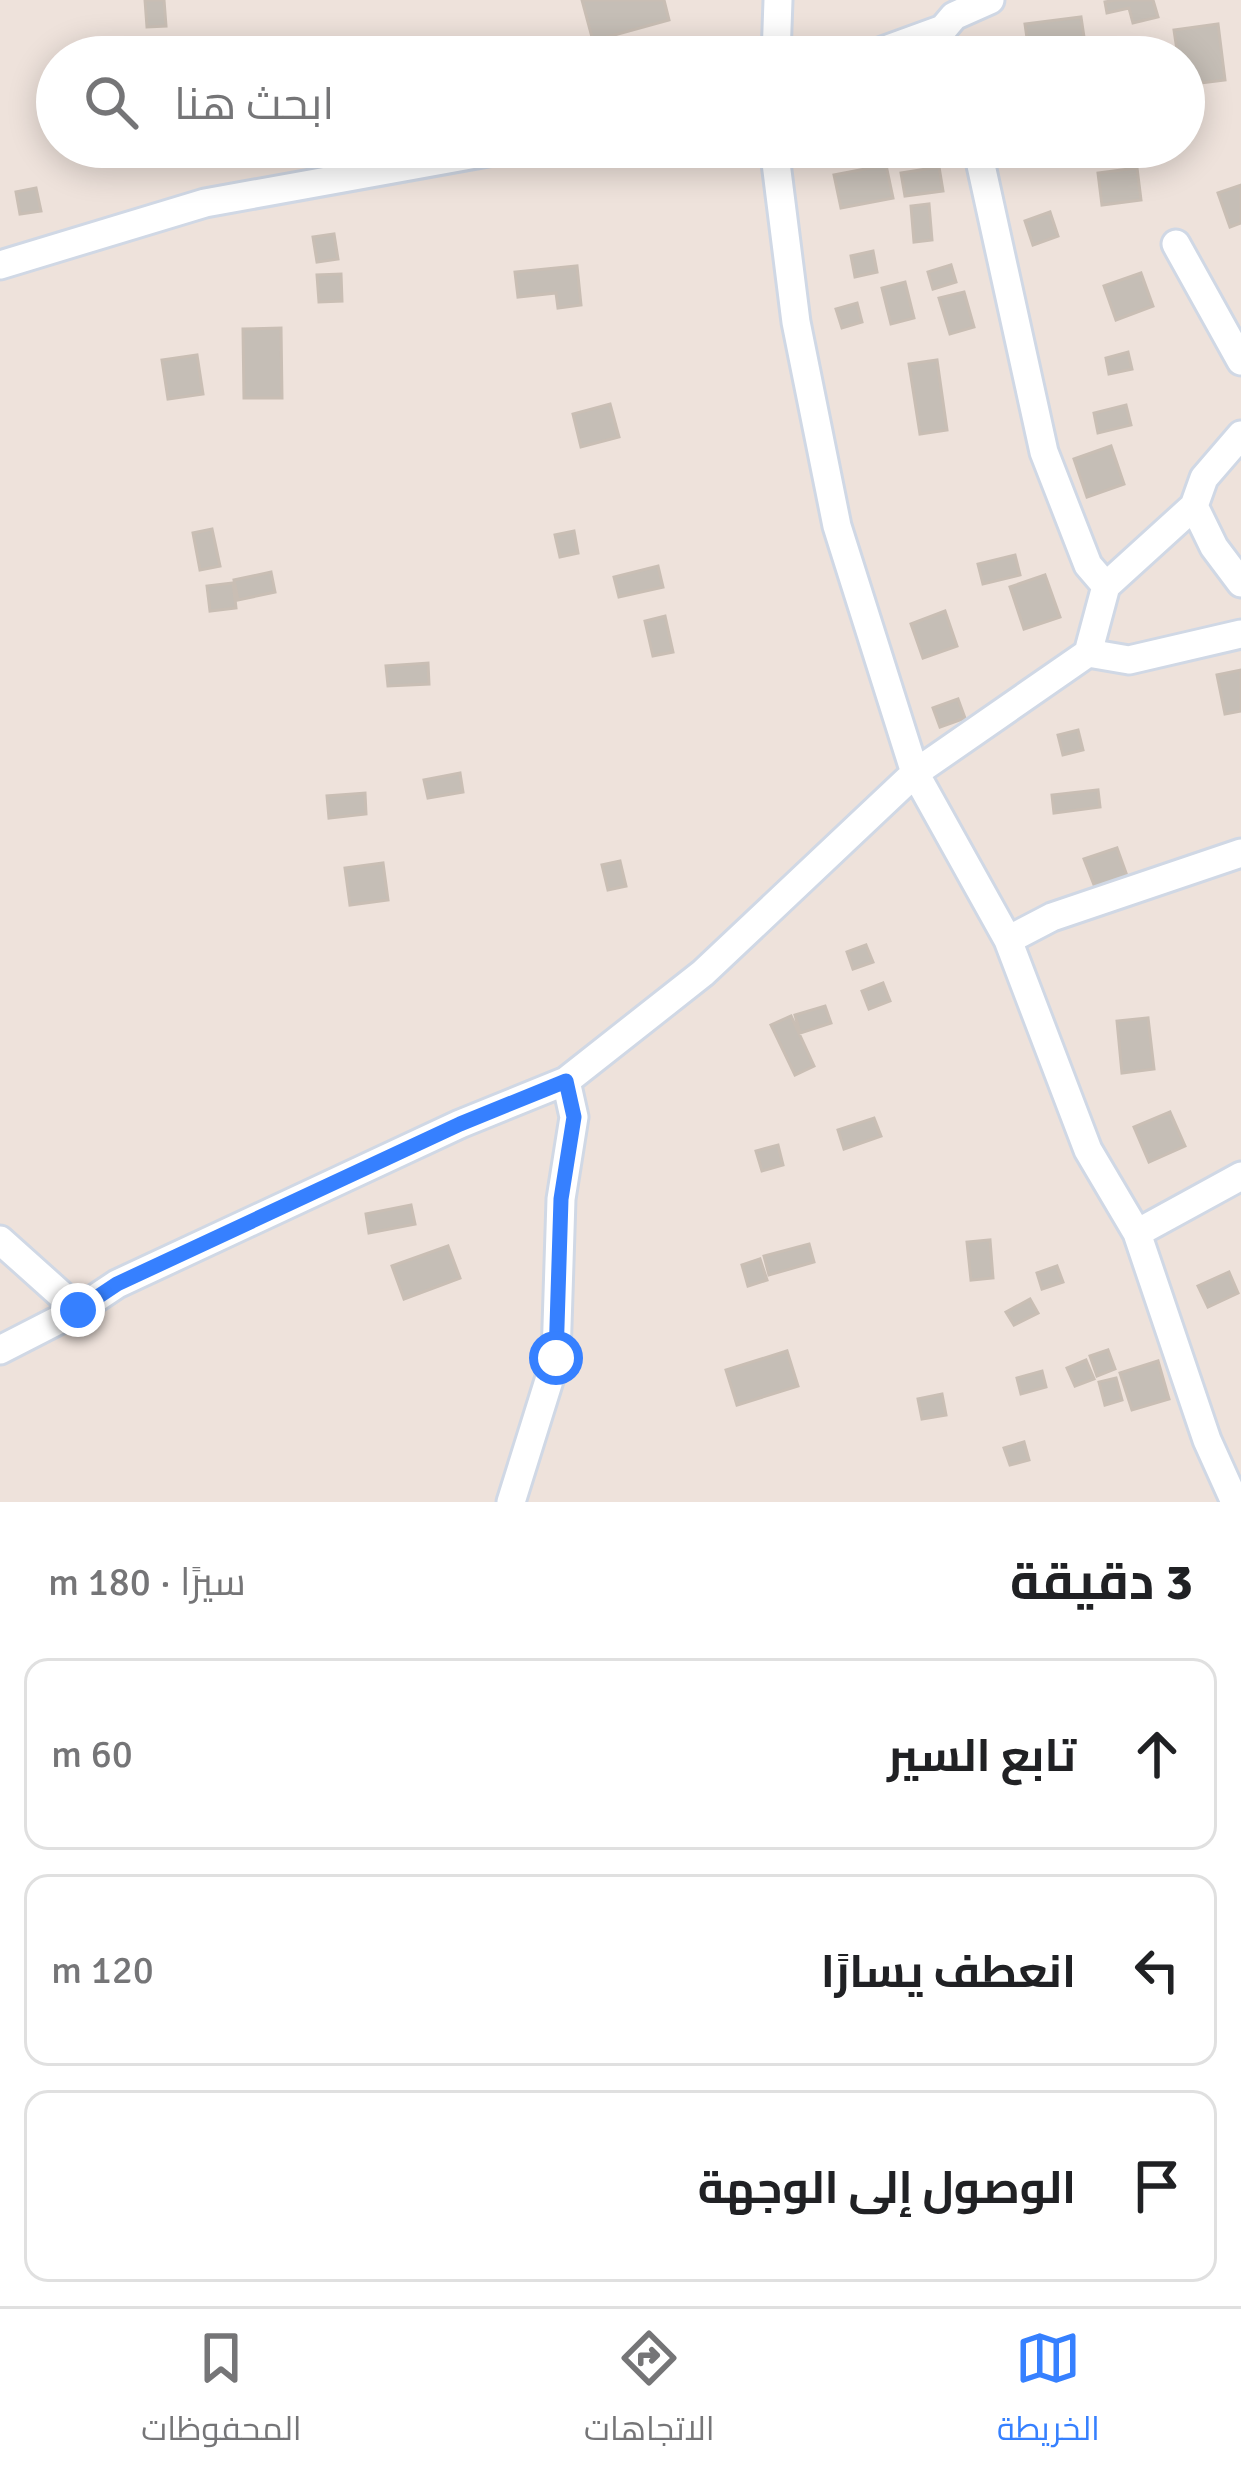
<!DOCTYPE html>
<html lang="ar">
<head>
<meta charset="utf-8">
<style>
  body { margin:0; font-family:Signika,Cairo,sans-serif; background:#f2f2f2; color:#202124; direction:rtl }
  .stop { position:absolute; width:36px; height:36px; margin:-27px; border:9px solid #3680ff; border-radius:50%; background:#fff }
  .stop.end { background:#3680ff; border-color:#fff; box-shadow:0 3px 12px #0008 }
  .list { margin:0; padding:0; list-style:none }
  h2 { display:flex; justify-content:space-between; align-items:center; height:156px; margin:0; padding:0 48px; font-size:51px }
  h2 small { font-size:39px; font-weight:400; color:#757577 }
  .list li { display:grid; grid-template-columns:78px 1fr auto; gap:36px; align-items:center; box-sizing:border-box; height:192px; margin:0 24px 24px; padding:0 24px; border:3px solid #e0e0e0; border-radius:24px }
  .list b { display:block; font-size:45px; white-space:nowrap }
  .list em { font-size:39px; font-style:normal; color:#757577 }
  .icon { flex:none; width:66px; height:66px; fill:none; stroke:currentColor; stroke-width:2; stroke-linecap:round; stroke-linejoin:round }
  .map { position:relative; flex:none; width:1241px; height:1502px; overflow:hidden; direction:ltr }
  .search { position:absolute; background:#fff; box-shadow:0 6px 30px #0003; left:36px; right:36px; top:36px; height:132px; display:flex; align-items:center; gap:30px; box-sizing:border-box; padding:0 42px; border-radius:66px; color:#757577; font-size:45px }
  .sheet { height:804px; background:#fff }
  nav { display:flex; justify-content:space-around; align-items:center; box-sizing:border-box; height:168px; border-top:3px solid #e0e0e0; background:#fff; font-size:33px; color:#757577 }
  nav a { display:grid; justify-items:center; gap:6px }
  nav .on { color:#3680ff }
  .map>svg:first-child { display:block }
  .building { fill:#c5beb6; stroke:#c9beb4; stroke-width:3 }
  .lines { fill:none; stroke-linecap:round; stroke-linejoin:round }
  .street-casing { stroke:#d0d8e5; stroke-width:33 }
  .street { stroke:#fff; stroke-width:27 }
  .route { stroke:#3680ff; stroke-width:15 }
</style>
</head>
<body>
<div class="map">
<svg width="1241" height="1502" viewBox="0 0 1241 1502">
  <rect width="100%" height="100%" fill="#eee2db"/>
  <path class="building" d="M145,0h19l2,26 -19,1z
    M582,0h82l5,20 -76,21z
    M1115,0h38l5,17 -25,6 -4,-15 -22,5 -2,-11z
    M1081,17l6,40h-20l-2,-17 -37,5 -3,-21z
    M1218,24l7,56 -41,5v-28h-6l-4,-27z
    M886,165l7,33 -52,10 -7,-33z
    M939,167l4,24 -38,5 -4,-23z
    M1137,168l4,32 -39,5 -4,-32z
    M1241,185v38l-11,4 -12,-34z
    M36,188l5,23 -21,3 -4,-22z
    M929,204l3,36 -18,2 -3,-36z
    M1050,212l8,24 -25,9 -8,-24z
    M334,234l4,25 -21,3 -4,-25z
    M873,251l4,21 -22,5 -4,-21z
    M951,265l5,17 -23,7 -5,-17z
    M577,266l4,39 -23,3 -2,-15 -38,4 -3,-25z
    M1141,273l12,33 -37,14 -12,-34z
    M341,274l1,27 -23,1 -2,-27z
    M905,282l9,36 -23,6 -9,-36z
    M964,292l10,35 -24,7 -11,-36z
    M857,303l5,19 -20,6 -6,-19z
    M281,328l1,70h-38l-1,-69z
    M1128,352l4,17 -23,5 -3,-16z
    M197,355l6,39 -35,5 -6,-39z
    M937,360l10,70 -27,4 -11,-70z
    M610,404l9,33 -38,10 -8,-33z
    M1126,405l5,20 -33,8 -4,-20z
    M1111,446l13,38 -37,13 -13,-38z
    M212,529l8,37 -20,4 -7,-37z
    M574,531l4,22 -18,4 -5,-22z
    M1015,555l5,20 -37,9 -5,-20z
    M658,566l5,21 -44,10 -5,-20z
    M271,572l4,20 -37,8 -4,-20z
    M1045,575l15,42 -36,12 -14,-42z
    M233,583l3,25 -26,3 -3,-25z
    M945,611l12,35 -34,12 -12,-34z
    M665,616l8,36 -20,4 -8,-35z
    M428,663l1,21 -41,2 -2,-20z
    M1241,670v41l-16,3 -8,-39z
    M958,699l7,19 -25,9 -7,-19z
    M1078,730l5,20 -20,5 -5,-20z
    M460,773l3,19 -35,6 -4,-18z
    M1098,790l2,17 -46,6 -2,-18z
    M365,793l1,21 -37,4 -2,-22z
    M1117,848l13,36 -32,11 -14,-36z
    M620,861l6,25 -18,4 -6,-25z
    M383,863l5,37 -38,5 -5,-37z
    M866,945l7,17 -20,7 -6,-17z
    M883,983l7,18 -21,8 -7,-18z
    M825,1006l6,17 -31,10 -5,-18z
    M791,1016l23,50 -19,9 -24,-50z
    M1148,1018l6,51 -32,4 -5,-52z
    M1170,1112l15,34 -36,16 -15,-35z
    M874,1118l7,18 -37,13 -6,-19z
    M778,1145l5,20 -21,6 -6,-20z
    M411,1205l4,19 -46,9 -3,-19z
    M990,1240l3,38 -22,2 -4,-38z
    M809,1244l5,18 -45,13 -5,-19z
    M448,1246l12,32 -56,21 -12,-33z
    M760,1259l7,21 -19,6 -6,-21z
    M1057,1266l6,16 -21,7 -5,-16z
    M1229,1272l9,21 -30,14 -10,-21z
    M1030,1299l8,14 -24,12 -8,-13z
    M1108,1350l7,19 -18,7 -7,-20z
    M787,1351l11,35 -61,19 -11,-35z
    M1086,1360l8,19 -19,7 -8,-18z
    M1158,1361l11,38 -37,11 -12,-37z
    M1042,1371l4,16 -25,7 -4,-16z
    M1116,1378l6,22 -17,5 -6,-23z
    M942,1394l4,21 -24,4 -4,-20z
    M1024,1442l5,18 -19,5 -6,-17z"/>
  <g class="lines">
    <defs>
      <path id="street" d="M776,57l2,-57
        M866,57l77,-28 11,-13 36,-16
        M774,147l22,175 41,204 78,247 93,167 80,210 49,83 70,207 28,62
        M977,147l67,305 44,113 18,21
        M1176,244l65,117
        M0,265l205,-62 310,-56
        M1194,506l20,41 27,36
        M1088,653l41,7 112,-26
        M1008,940l44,-23 189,-64
        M1137,1233l104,-57
        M0,1240l78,70
        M0,1350l78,-40 39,-26 343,-160 106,-43 137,-108 212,-200 173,-120 18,-67 88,-80 10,-28 37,-43
        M511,1502l45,-144 5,-159 13,-82 -8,-36"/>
    </defs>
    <use href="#street" class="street-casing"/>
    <use href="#street" class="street"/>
  </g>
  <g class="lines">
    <path class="route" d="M78,1310l39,-26 343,-160 106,-43 8,36 -13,82 -5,159"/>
  </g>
</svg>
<div class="stop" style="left:556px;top:1358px"></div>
<div class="stop end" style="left:78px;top:1310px"></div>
<div class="search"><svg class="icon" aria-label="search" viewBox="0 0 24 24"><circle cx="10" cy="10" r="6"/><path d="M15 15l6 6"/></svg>ابحث هنا</div>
</div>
<section class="sheet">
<h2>3 دقيقة<small>سيرًا · 180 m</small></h2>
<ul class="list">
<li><svg class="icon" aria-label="ahead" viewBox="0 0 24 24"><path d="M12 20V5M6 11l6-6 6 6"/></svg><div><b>تابع السير</b></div><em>60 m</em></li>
<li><svg class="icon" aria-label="left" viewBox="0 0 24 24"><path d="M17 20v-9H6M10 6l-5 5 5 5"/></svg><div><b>انعطف يسارًا</b></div><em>120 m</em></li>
<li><svg class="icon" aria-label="arrive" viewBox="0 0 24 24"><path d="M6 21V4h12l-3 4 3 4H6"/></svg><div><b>الوصول إلى الوجهة</b></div></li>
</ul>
</section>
<nav>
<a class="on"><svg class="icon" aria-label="map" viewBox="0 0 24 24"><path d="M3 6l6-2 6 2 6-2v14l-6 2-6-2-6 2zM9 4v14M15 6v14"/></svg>الخريطة</a>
<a><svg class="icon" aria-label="directions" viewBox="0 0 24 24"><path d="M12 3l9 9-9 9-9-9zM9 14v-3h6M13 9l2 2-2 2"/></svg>الاتجاهات</a>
<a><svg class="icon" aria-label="saved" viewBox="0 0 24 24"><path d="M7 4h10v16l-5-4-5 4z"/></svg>المحفوظات</a>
</nav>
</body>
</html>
